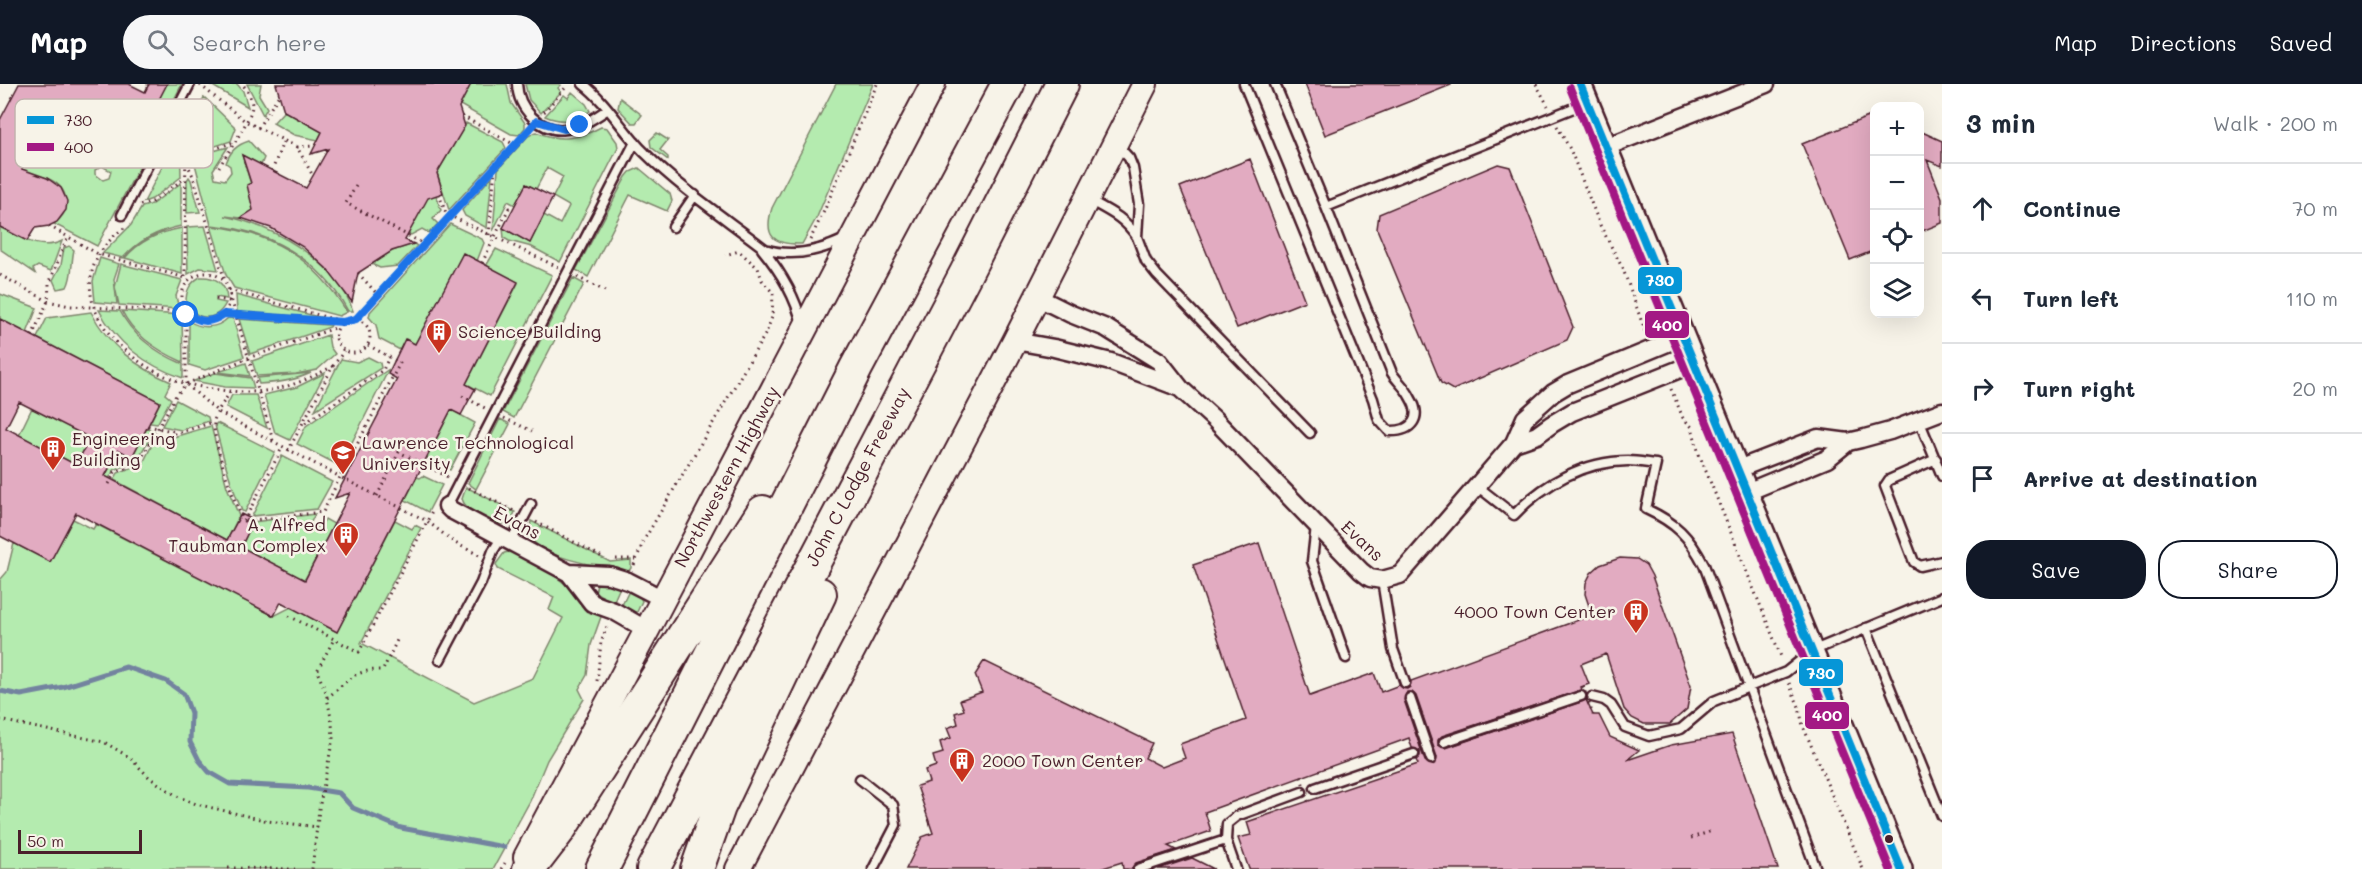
<!DOCTYPE html>
<html lang="en">
<head>
<meta charset="utf-8">
<style>
  body { margin:0; font-family:Mali,sans-serif; background:#f6f6f7; color:#1f2937 }
  .controls { position:absolute; right:18px; top:18px; display:grid; overflow:hidden; border-radius:12px; box-shadow:0 6px 24px #0002 }
  .controls button { width:54px; height:54px; display:grid; place-items:center; padding:0; border:0; border-bottom:2px solid #e0e1e3; background:#fff; color:#1f2937; font:30px sans-serif }
  .scale { position:absolute; left:18px; bottom:15px; width:124px; box-sizing:border-box; padding-left:6px; border:3px solid #4a1f2b; border-top:0; font-size:16px; line-height:21px; white-space:nowrap; color:#4a1f2b; -webkit-text-stroke:4px #f7f3e8; paint-order:stroke }
  .stop { position:absolute; width:18px; height:18px; margin:-14px; border:4px solid #1a73e8; border-radius:50%; background:#fff }
  .stop.end { background:#1a73e8; border-color:#fff; box-shadow:0 2px 6px #0008 }
  .list { margin:0; padding:0; list-style:none }
  h2 { display:flex; justify-content:space-between; align-items:center; height:78px; margin:0; padding:0 24px; font-size:26px }
  h2 small { font-size:20px; font-weight:400; color:#747a83 }
  .list li { display:grid; grid-template-columns:39px 1fr auto; gap:18px; align-items:center; box-sizing:border-box; height:90px; padding:0 24px; border-top:2px solid #e0e1e3 }
  .list b { display:block; font-size:22px; white-space:nowrap }
  .list em { font-size:20px; font-style:normal; color:#747a83 }
  .actions { display:flex; gap:12px; padding:18px 24px }
  .actions a { flex:1; padding:14px 0; border:2px solid #111827; border-radius:24px; text-align:center; font-size:21px; color:#111827 }
  .actions .main { background:#111827; color:#fff }
  .icon { flex:none; width:33px; height:33px; fill:none; stroke:currentColor; stroke-width:2; stroke-linecap:round; stroke-linejoin:round }
  .map { position:relative; flex:none; width:1942px; height:785px; overflow:hidden }
  header { display:flex; align-items:center; gap:36px; box-sizing:border-box; height:84px; padding:0 30px; background:#111827; color:#fff }
  header strong { font-size:28px }
  nav { display:flex; gap:33px; margin-inline-start:auto; font-size:21px }
  .search { width:420px; height:54px; background:#f6f6f7; display:flex; align-items:center; gap:15px; box-sizing:border-box; padding:0 21px; border-radius:33px; color:#747a83; font-size:22px }
  main { display:flex }
  aside { flex:1; background:#fff }
  .map>svg:first-child { display:block }
  .green { fill:#b4ebaf; stroke:#7f856d; stroke-width:1.5; fill-rule:evenodd }
  .lines { fill:none; stroke-linecap:round; stroke-linejoin:round }
  .stream { stroke:#73839f; stroke-width:5 }
  .building { fill:#e2abc1; stroke:#4a1f2b; stroke-width:1.5; fill-rule:evenodd }
  .service-casing { stroke:#4a1f2b; stroke-width:13 }
  .minor-casing { stroke:#4a1f2b; stroke-width:21 }
  .tertiary-casing { stroke:#4a1f2b; stroke-width:26 }
  .secondary-casing { stroke:#4a1f2b; stroke-width:28 }
  .motorway-casing { stroke:#4a1f2b; stroke-width:36 }
  .path { stroke:#4a1f2b; stroke-width:3; stroke-dasharray:1.5 4.5; stroke-linecap:butt }
  .service { stroke:#f7f3e8; stroke-width:8 }
  .minor { stroke:#f7f3e8; stroke-width:16 }
  .tertiary { stroke:#f7f3e8; stroke-width:21 }
  .secondary { stroke:#f7f3e8; stroke-width:24 }
  .motorway { stroke:#f7f3e8; stroke-width:32 }
  .path-bridge { stroke:#4a1f2b; stroke-width:3; stroke-dasharray:1.5 4.5; stroke-linecap:butt }
  .bus-1-casing { stroke:#f7f3e8; stroke-width:12 }
  .bus-2-casing { stroke:#f7f3e8; stroke-width:12 }
  .bus-1 { stroke:#0696d7; stroke-width:8 }
  .bus-2 { stroke:#a31984; stroke-width:8 }
  .route { stroke:#1a73e8; stroke-width:8 }
  .bus-dot { fill:#4a1f2b; stroke:#f7f3e8; stroke-width:2 }
  .labels { text-anchor:middle; stroke-width:5; stroke-linejoin:round; paint-order:stroke }
  .poi-label { font-size:18px; fill:#4a1f2b; stroke:#f7f3e8; text-anchor:start }
  .street-label { font-size:18px; fill:#4a1f2b; stroke:#f7f3e8 }
  .key { fill:#f7f3e8; stroke:#c3b3af; stroke-width:1.5 }
  .key-label { font-size:16px; fill:#4a1f2b }
  .line-badge { stroke:#f7f3e8; stroke-width:2 }
  .badge-label { font-size:16px; text-anchor:middle; font-weight:bold; fill:#fff }
</style>
</head>
<body>
<header>
<strong>Map</strong>
<div class="search"><svg class="icon" aria-label="search" viewBox="0 0 24 24"><circle cx="10" cy="10" r="6"/><path d="M15 15l6 6"/></svg>Search here</div>
<nav><a>Map</a><a>Directions</a><a>Saved</a></nav>
</header>
<main>
<div class="map">
<svg width="1942" height="785" viewBox="0 0 1942 785">
  <rect width="100%" height="100%" fill="#f7f3e8"/>
  <filter id="ink" filterUnits="userSpaceOnUse"><feTurbulence type="fractalNoise" baseFrequency=".0167" numOctaves="2"/><feDisplacementMap in="SourceGraphic" scale="12" xChannelSelector="R" yChannelSelector="G"/><feConvolveMatrix kernelMatrix="1 2 1 2 8 2 1 2 1" color-interpolation-filters="sRGB"/></filter>
  <g filter="url(#ink)">
    <path class="green" d="M167,0h15l-36,70 -22,-11 4,-8 -4,-2 17,-30z
      M213,0h24l6,7 5,16 -37,-22z
      M247,0h14l-2,11 8,13 -4,7z
      M471,0h36l4,19 14,20v5l-6,7 -8,-1 -51,-29z
      M525,0h33l3,1 -3,3 3,4 -20,21 -12,-13z
      M836,0h37l-56,133 -15,27c-28,1 -39,-7 -30,-36z
      M572,8l14,12 4,7c-14,11 -29,12 -45,5l19,-21 4,3z
      M204,13l32,31 -5,13 -37,12 3,-39z
      M620,14l22,17 -6,8h-4l-14,-15z
      M57,19l3,7 -2,5 86,43 -47,88 -43,-22c7,-5 12,-11 12,-20 1,-24 -27,-31 -46,-30zM102,82l9,5 -2,7 -6,2 -8,-6v-4z
      M284,27l38,21 -4,8 -24,-5 -21,-12z
      M466,39l37,19 3,6 -57,62 -12,-37z
      M601,43l6,1 10,14 1,6 -58,114 -28,-15 -23,-6 -5,-3 -1,-10 27,15 14,-28 16,9 9,-18 -16,-9 10,-20 -16,-9 -11,21 -10,-5 -11,21 -7,-4 -15,30 5,-62 30,-33 8,-4c24,10 43,7 65,-5z
      M180,48l1,45 -29,22 -8,3z
      M657,49l11,7 -8,10 8,7v3l-17,-13 -1,-7z
      M249,57l15,17 -3,7 -19,-10 16,52 -17,11 -16,-2c47,10 112,44 128,95h-5c-28,-52 -79,-81 -137,-86l-17,-65 12,-7 22,-6 -15,23 2,8 10,2 6,-8 -1,-6 -4,-3c4,-11 10,-18 23,-22z
      M639,84l31,26 2,7 -5,10 -37,-16 -42,82 -12,-7 50,-93 4,-5z
      M492,92l-5,52 -22,-12 -3,-6z
      M189,93l2,3 9,32 -13,1v-33z
      M181,99v43c-24,5 -42,14 -58,32l-20,-5 28,-28 11,-18 10,-3z
      M436,111l5,15 -8,9 5,5 -9,9 -7,-4 -11,6 -48,-25z
      M450,140l32,15 2,4 -7,18 -14,-7 -48,90 -9,-5 -6,11 -21,-11 -3,-14 -7,-8 1,-5z
      M205,142l13,44 -18,-2 -12,6 -1,-47z
      M211,142c61,6 104,33 136,86l-8,4 -105,-28 -8,-13z
      M0,143c20,10 40,25 62,14l-11,30 -13,-5 -5,3 2,4 -35,-24z
      M182,144v46l-57,-16c15,-18 34,-26 57,-30z
      M414,160l3,2 -19,20 -18,2 -9,-4 8,-9z
      M69,162l5,4c-3,12 -1,26 -7,37l-10,2 -4,-9 8,-15 3,-17z
      M496,165l56,26 -62,121 -21,-11 -5,3 54,-105 -32,-17z
      M100,174l19,6 -5,15 3,25 -22,-2 -2,-21z
      M121,180l61,16 -6,16 3,13 -60,-4 -4,-18z
      M200,193c15,-1 26,6 27,22l-11,-2v4l10,2c-6,12 -16,18 -29,12l-11,-13c0,-12 4,-19 14,-25z
      M573,194l11,6 -70,134 -11,-6z
      M0,210l37,14 -10,25 -27,-14z
      M236,211l86,23 -85,-6z
      M99,226l21,1c13,26 37,42 63,53v14c-36,-12 -66,-34 -84,-68z
      M122,227l60,4 1,47c-25,-11 -49,-26 -61,-51z
      M91,228c18,34 45,55 80,70l-6,12 6,5 -14,25 -7,-1 10,-21 -123,-64 10,-20z
      M228,234h5l11,39 -39,13 -16,-5v-44c12,8 28,8 39,-3z
      M239,235l92,6 -1,2 -80,27z
      M328,251l2,12 5,7 -18,16 -21,4 -39,2 -5,-15z
      M368,273l12,6 1,5 -66,42 26,-51 16,3z
      M246,279l4,13 -32,-4z
      M389,285l-49,97 -43,-22 9,-18z
      M215,289l36,5 3,10 -29,-1 -31,-6z
      M311,289c-17,8 -34,10 -52,11l-2,-6z
      M325,289l-35,67 -15,-7 -11,-38 33,-8z
      M232,311h24l11,33 -41,-21z
      M176,316l32,17 1,4 -28,9 -19,-4z
      M453,322l2,6 20,11 -25,47 -23,-12z
      M32,324l58,30 -14,27 -57,-30z
      M500,335l10,5 -34,65 -8,-6z
      M217,339l58,29 -30,60 -3,-1c-12,-28 -20,-57 -27,-86z
      M211,342l16,61 12,29 -12,24 -113,-60 4,-7 25,-10 10,-20z
      M147,344l7,3 -18,31 -22,8 -7,12 -4,-2 16,-30 13,7z
      M282,372l50,26 -15,27 -65,7z
      M423,392l19,9 -14,27 -23,-12 12,-23 3,1z
      M466,403l49,25c-2,5 -4,10 -9,11 -12,4 -41,-13 -44,-24z
      M315,430l-5,10 9,5 6,-10 9,5 -37,70 -2,-19 -54,-28 12,-25z
      M73,435l20,10 3,-5 178,92 17,-9 46,25 58,-112 17,9 3,-4 6,3 -60,115 113,59 59,-24 30,-60 -14,-8 5,-13 -56,-28 -2,-5 8,-11c21,-8 80,47 98,61l-11,31 -4,30 -8,14 5,10 -37,61 -17,41 -37,68h-493v-289l7,-8 7,-29 36,19z
      M531,437l79,41 21,-2v8l-4,5c-24,-8 -87,-13 -98,-38z
      M604,496l16,7 -7,16 -18,-11 2,-8z
      M629,507l11,6 2,4 -5,11 -3,1 -13,-6z"/>
    <g class="lines">
      <path class="stream" d="M0,607l21,4 42,-8 63,-20 40,14 18,13 7,19 -1,29 9,18 10,12 21,12 78,4 31,5 14,15 48,20 103,19"/>
    </g>
    <path class="building" d="M19,0h110l16,8 4,-8h18l-15,29 -13,-7 -18,35 -66,-34 -33,62 25,9 14,10 6,13 -1,9 -9,12 -8,4 -14,2 -8,13 -27,-14v-107z
      M276,0h195l-12,23 6,19 -28,47 6,20 -15,5 -23,42 9,4 -22,7 -34,22 -6,29 -26,-34 -23,-21 -32,-19 -30,-10 12,-8 -6,-25 4,-2 -9,-28 64,33 22,-39 -17,5 11,-22 -38,-21z
      M1305,0h146v1l-126,50z
      M1875,30v136l-25,10 -48,-116z
      M1920,47l22,10v25l-15,-6 15,38v25l-22,9z
      M1250,75l55,142 -68,27 -57,-141z
      M1498,80l12,3 63,160 -6,13 -114,50 -12,-7 -64,-154 2,-15z
      M526,100l27,13 -23,46 -27,-15z
      M463,169l55,29 -52,102 9,5 -14,26 -10,-5 -114,222 -56,-30 -7,14 -198,-103 -26,49 -50,-26v-217l160,83 -28,55 -13,-7 -14,26 122,64 14,-26 6,3 7,3 -13,27 64,33 45,-87 -15,5 62,-119 -9,-5 17,-35 10,5zM19,318l71,36 -14,27 -70,-37z
      M1259,459l51,153 64,-23 7,19 18,-7 8,4 3,-2 1,-6 181,-66 -7,-21 1,-11 5,-10 9,-8 20,-7 17,1 9,6 6,11 39,110 -4,23 -17,15h-26l-12,-6 -8,-9 -18,-55 -25,10 8,20 -8,3 1,3 -140,46 -4,4v5l8,3 140,-48 7,15h6l11,22 29,13 -12,10 44,-15 61,-11 46,135h-529l-11,-31 13,-3 -4,-13 171,-58 -2,-4 4,-4v-5l-8,-3 -3,-10 -204,74 6,19 -43,15 8,4 -40,13 -4,6h-9l-1,-7 -22,7h-194l16,-32 11,-4 -16,-47 12,-4 -4,-12 11,-4 -3,-10 10,-3 -3,-11 11,-4 -4,-10 11,-4 -3,-11 9,-3 -4,-10 22,-8 -7,-17 9,-14 168,82 -7,15 17,9 23,-9 -5,-14 66,-24 -53,-155zM1407,608h5l4,4 21,61 -1,6 -4,2 -7,-4 -21,-61z
      M1192,774l22,11h-56z"/>
    <g class="lines">
      <defs>
        <path id="service" d="M517,0c1,24 23,49 49,45 16,-2 30,-12 42,-20
          M583,0c25,19 40,48 62,69 36,36 80,65 120,96 27,9 55,2 80,-10
          M1244,0l129,315 6,21 10,11c23,1 34,-13 21,-34 -4,-9 -13,-16 -18,-24l-66,-166
          M1275,0l51,123 260,-104
          M1116,60l13,14 4,10 6,36 -2,33 9,24 11,14 153,158
          M1089,116c20,11 36,18 48,37
          M122,131l68,-131
          M673,143l22,-32
          M762,165c19,23 33,46 40,75
          M1919,336l23,56
          M1936,375l-47,21 -4,6 29,76 6,4 22,-5
          M1477,402l37,29c29,-31 70,-54 114,-54 9,0 19,2 28,3l-10,45c30,14 43,27 58,56l112,304
          M447,422l188,-364
          M1316,442l-4,35 34,97
          M511,458l20,-38
          M1382,496l11,69 12,34
          M1866,544l76,188
          M440,576l41,-77 12,-32 9,-14
          M1592,613l12,3 7,5 14,22 24,9 32,-7 33,-28 72,-29 26,-21 130,-54
          M1410,614l21,61
          M1444,658l137,-46
          M860,695l33,26 3,20 -23,44
          M1315,704l99,-34
          M1226,756l1,-16 10,-8 65,-24
          M1138,785l88,-29 10,29"/>
        <path id="minor" d="M1606,63l160,-63
          M1037,213l34,17 35,14 53,33 22,28 33,30 147,152 9,7 12,2 18,-5 114,-132 11,-25 28,-25 15,-9 116,-48
          M1015,257l39,7 57,14 69,26
          M1514,359l23,-8 15,-11 20,-12 123,-49
          M1738,385l80,-31 30,4 13,-3 29,-8 52,-20
          M1747,408l80,-33 21,-17
          M447,422l4,4 118,63 40,2 19,6 35,18
          M569,489l23,30 22,8 33,19"/>
        <path id="tertiary" d="M1580,0l321,785"/>
        <path id="secondary" d="M526,773l121,-227 286,-546
          M738,785l277,-528 130,-257"/>
        <path id="motorway" d="M529,785l30,-39 204,-318
          M602,785l254,-501 152,-284
          M653,785l313,-596 96,-189
          M697,785l22,-62 101,-213"/>
      </defs>
      <use href="#service" class="service-casing"/>
      <use href="#minor" class="minor-casing"/>
      <use href="#tertiary" class="tertiary-casing"/>
      <use href="#secondary" class="secondary-casing"/>
      <use href="#motorway" class="motorway-casing"/>
      <path class="path" d="M148,0v2
        M1536,0l12,22
        M200,1l45,36 52,26 16,29
        M544,28l23,-26
        M462,32l53,29
        M65,34l74,39
        M1557,42l13,23 30,76 23,44 23,65
        M258,44l21,-33
        M119,62l4,-11
        M297,63l18,-1
        M219,83c8,-13 32,-47 33,-61 0,-7 -5,-17 -10,-22
        M272,87l11,-29
        M356,102l-10,17 78,41
        M439,110l7,20 112,53
        M140,121l12,-3 33,-24
        M49,142l49,28 88,24
        M124,144c-76,57 -9,135 60,155 18,5 45,9 63,9 32,0 59,-11 86,-26l-45,85
        M489,151l6,-67
        M810,156l15,-31 52,-125
        M482,179l27,-55 3,2
        M182 213a24 24 0 1 1 48 0a24 24 0 1 1-48 0Z
        M358,189l20,22
        M0,191l48,26 22,5 116,6v72
        M185,193l1,-157
        M577,193l28,14
        M226,200l-33,-108 -8,-17 49,-17
        M229,206l111,31
        M230,211l44,149
        M216,215l14,2
        M224,230l119,8
        M336 252a17 17 0 1 1 34 0a17 17 0 1 1-34 0Z
        M356,235l172,-189
        M32,252l16,-35 1,-17 19,-48
        M368,261l32,18 -60,114 87,44 28,22 24,12
        M333,282l11,-15
        M187,301l31,27 122,65 -17,35 -79,9
        M1671,305l12,29 9,9 7,27 83,205
        M230,308c-5,9 -14,19 -16,29 -2,20 20,81 30,100l38,-73
        M462,312l23,12
        M504,334l28,13
        M305,339l78,-53 6,-13
        M148,342l29,6
        M151,357l63,-19
        M109,400l6,-12 24,-9 36,-66 11,-13 62,-26 90,-31
        M469,404l45,23
        M377,412l22,-44 51,26
        M536,438l68,36
        M616,475h19
        M634,481l10,-25 122,-207 6,-16 1,-24 -11,-13 -4,-12 -19,-17 -14,4
        M289,532l70,36 73,-140
        M597,597l4,-38 6,-17
        M1789,599l10,24 4,19 60,143
        M327,614c21,-17 27,-29 56,-28l15,-32
        M0,636l104,22 25,15 21,21 27,18 19,8 72,17 50,6
        M1691,754l21,-7
        M228,784l67,1
        M312,785l7,-60 14,-71 -1,-15 -6,-31 -9,-21 17,-32
        M501,785l4,-6"/>
      <use href="#service" class="service"/>
      <use href="#minor" class="minor"/>
      <use href="#tertiary" class="tertiary"/>
      <use href="#secondary" class="secondary"/>
      <use href="#motorway" class="motorway"/>
      <path class="path-bridge" d="M1583,602l10,29
        M1301,693l7,24"/>
      <defs>
        <path id="bus-1" d="M1580,0l321,785"/>
        <path id="bus-2" d="M1570,4l320,781"/>
      </defs>
      <use href="#bus-1" class="bus-1-casing"/>
      <use href="#bus-2" class="bus-2-casing"/>
      <use href="#bus-1" class="bus-1"/>
      <use href="#bus-2" class="bus-2"/>
    </g>
  </g>
  <g class="lines" filter="url(#ink)">
    <path class="route" d="M186,231v-3c13,11 24,12 38,2l119,8 13,-3 181,-198 27,8 16,-4"/>
  </g>
  <defs>
    <symbol id="building-pin" viewBox="-11 -11 22 30"><path d="M0 17L-7.5 6A9.5 9.5 0 1 1 7.5 6Z" fill="#c8321e" stroke="#f7f3e8"/><path d="M-4-6H4V6H1V3H-1V6H-4ZM-2.5-4.3h1.7v1.8h-1.7ZM.8-4.3h1.7v1.8H.8ZM-2.5-1h1.7V.8h-1.7ZM.8-1h1.7V.8H.8Z" fill="#fff"/></symbol>
    <symbol id="university-pin" viewBox="-11 -11 22 30"><path d="M0 17L-7.5 6A9.5 9.5 0 1 1 7.5 6Z" fill="#c8321e" stroke="#f7f3e8"/><path d="M0-5L7-2L0 1L-7-2ZM-4 1L0 2.5L4 1V4Q0 6-4 4Z" fill="#fff"/></symbol>
  </defs>
  <g fill-rule="evenodd">
    <use href="#building-pin" x="424" y="233" width="30" height="40"/>
    <use href="#building-pin" x="38" y="350" width="30" height="40"/>
    <use href="#university-pin" x="328" y="354" width="30" height="40"/>
    <use href="#building-pin" x="331" y="436" width="30" height="40"/>
    <use href="#building-pin" x="1621" y="513" width="30" height="40"/>
    <use href="#building-pin" x="947" y="662" width="30" height="40"/>
  </g>
  <circle class="bus-dot" cx="1889" cy="755" r="5"/>
  <g class="labels">
    <g class="poi-label">
      <text x="458" y="254">Science Building</text>
      <text x="72" y="361">Engineering<tspan x="72" dy="21">Building</tspan></text>
      <text x="362" y="365">Lawrence Technological<tspan x="362" dy="21">University</tspan></text>
      <text x="326" y="447" text-anchor="end">A. Alfred<tspan x="326" dy="21">Taubman Complex</tspan></text>
      <text x="1616" y="534" text-anchor="end">4000 Town Center</text>
      <text x="982" y="683">2000 Town Center</text>
    </g>
    <g class="street-label">
      <text transform="translate(727 393) rotate(-62)" y="6">Northwestern Highway</text>
      <text transform="translate(858 393) rotate(-62)" y="6">John C Lodge Freeway</text>
      <text transform="translate(517 439) rotate(28)" y="6">Evans</text>
      <text transform="translate(1362 457) rotate(43)" y="6">Evans</text>
    </g>
  </g>
  <rect x="15" y="15" width="198" height="69" rx="9" class="key"/>
  <rect x="27" y="32" width="27" height="8" fill="#0696d7"/>
  <rect x="27" y="59" width="27" height="8" fill="#a31984"/>
  <g class="key-label">
    <text x="64" y="42">730</text>
    <text x="64" y="69">400</text>
  </g>
  <g class="line-badge">
    <rect x="1637" y="182" width="46" height="29" rx="6" fill="#0696d7"/>
    <rect x="1644" y="226" width="46" height="29" rx="6" fill="#a31984"/>
    <rect x="1798" y="574" width="46" height="29" rx="6" fill="#0696d7"/>
    <rect x="1804" y="617" width="46" height="29" rx="6" fill="#a31984"/>
  </g>
  <g class="badge-label">
    <text x="1660" y="202">730</text>
    <text x="1667" y="247">400</text>
    <text x="1821" y="595">730</text>
    <text x="1827" y="637">400</text>
  </g>
</svg>
<div class="controls">
<button>+</button>
<button>−</button>
<button><svg class="icon" aria-label="locate" viewBox="0 0 24 24"><circle cx="12" cy="12" r="6"/><path d="M12 2v4M12 18v4M2 12h4M18 12h4"/></svg></button>
<button><svg class="icon" aria-label="layers" viewBox="0 0 24 24"><path d="M12 4l9 5-9 5-9-5zM3 14l9 5 9-5"/></svg></button>
</div>
<div class="scale">50 m</div>
<div class="stop" style="left:186px;top:231px"></div>
<div class="stop end" style="left:580px;top:41px"></div>
</div>
<aside>
<h2>3 min<small>Walk · 200 m</small></h2>
<ul class="list">
<li><svg class="icon" aria-label="ahead" viewBox="0 0 24 24"><path d="M12 20V5M6 11l6-6 6 6"/></svg><div><b>Continue</b></div><em>70 m</em></li>
<li><svg class="icon" aria-label="left" viewBox="0 0 24 24"><path d="M17 20v-9H6M10 6l-5 5 5 5"/></svg><div><b>Turn left</b></div><em>110 m</em></li>
<li><svg class="icon" aria-label="right" viewBox="0 0 24 24"><path d="M7 20v-9h11M14 6l5 5-5 5"/></svg><div><b>Turn right</b></div><em>20 m</em></li>
<li><svg class="icon" aria-label="arrive" viewBox="0 0 24 24"><path d="M6 21V4h12l-3 4 3 4H6"/></svg><div><b>Arrive at destination</b></div></li>
</ul>
<div class="actions"><a class="main">Save</a><a>Share</a></div>
</aside>
</main>
</body>
</html>
